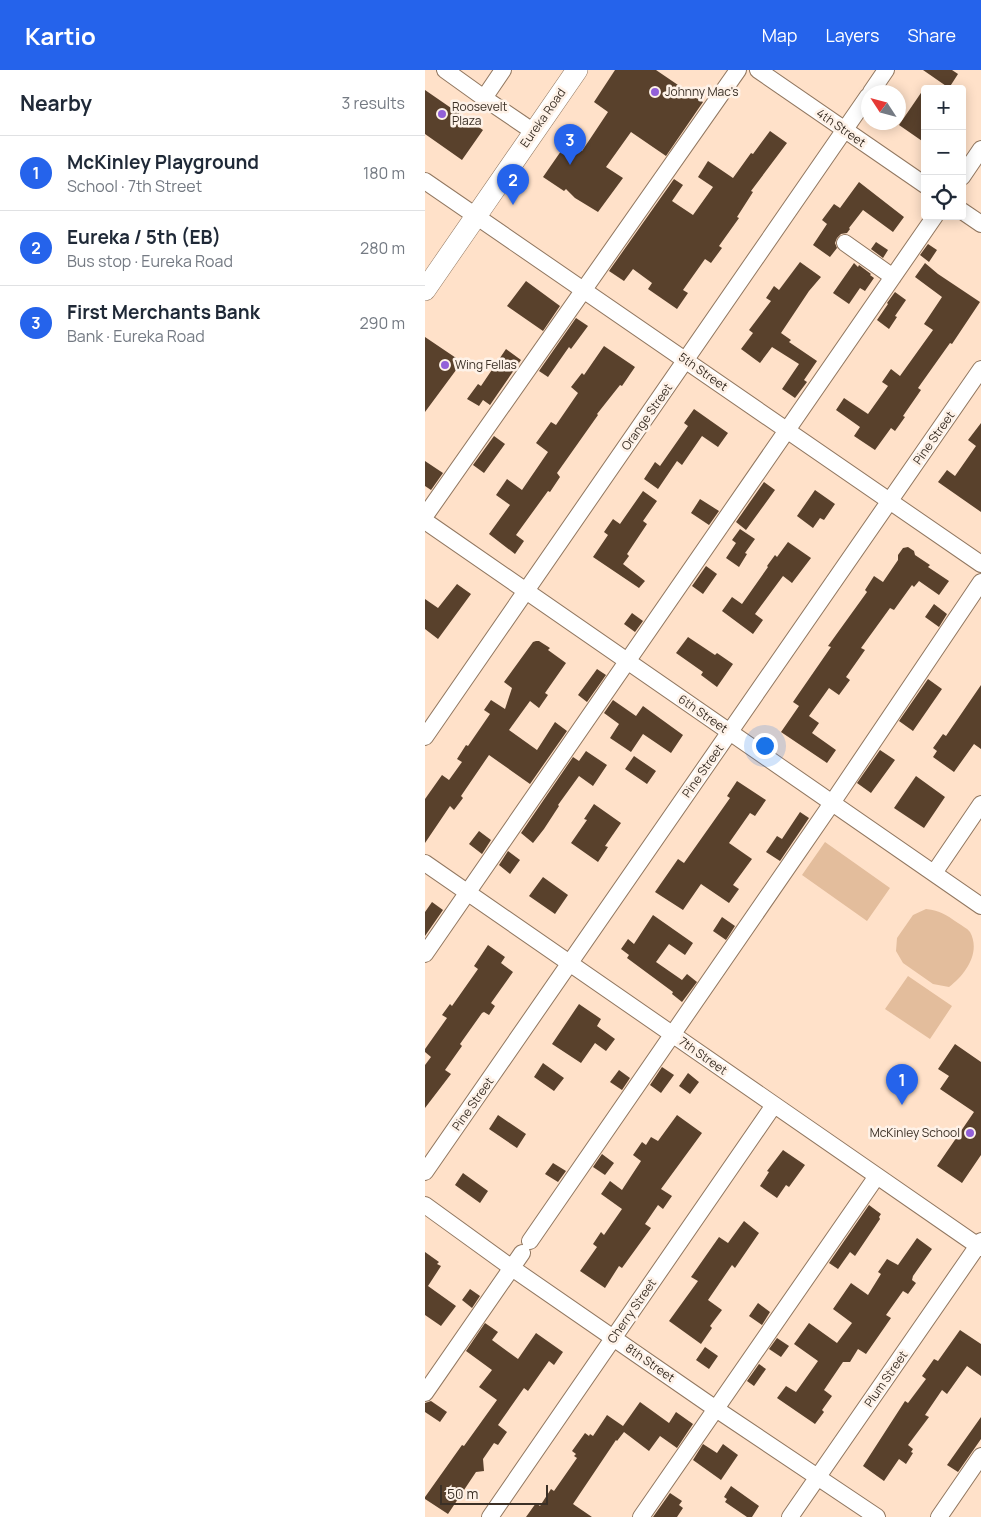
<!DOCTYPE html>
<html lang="en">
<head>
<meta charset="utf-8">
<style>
  body { margin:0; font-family:Manrope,sans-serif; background:#f6f6f7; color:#1f2937 }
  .controls { position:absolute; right:15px; top:15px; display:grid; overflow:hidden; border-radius:5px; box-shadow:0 2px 12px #0003 }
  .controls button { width:45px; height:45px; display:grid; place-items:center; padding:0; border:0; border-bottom:1px solid #e0e1e3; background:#fff; color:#1f2937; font:25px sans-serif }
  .compass { position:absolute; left:436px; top:15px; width:45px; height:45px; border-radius:50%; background:#fff; box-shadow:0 2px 12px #0003; rotate:306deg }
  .scale { position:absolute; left:15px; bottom:12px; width:108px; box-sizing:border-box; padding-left:5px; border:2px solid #3b3026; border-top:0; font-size:14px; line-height:18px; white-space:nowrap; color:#3b3026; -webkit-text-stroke:4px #fef2e8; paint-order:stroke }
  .you { position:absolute; left:339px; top:675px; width:18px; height:18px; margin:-12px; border:4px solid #fff; border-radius:50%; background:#1a73e8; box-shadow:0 0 0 8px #1a73e833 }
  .badge { display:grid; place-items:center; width:32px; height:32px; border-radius:50%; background:#2563eb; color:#fff; font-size:16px; font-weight:700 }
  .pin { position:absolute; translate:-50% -41px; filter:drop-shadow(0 1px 2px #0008) }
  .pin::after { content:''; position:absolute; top:26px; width:18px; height:15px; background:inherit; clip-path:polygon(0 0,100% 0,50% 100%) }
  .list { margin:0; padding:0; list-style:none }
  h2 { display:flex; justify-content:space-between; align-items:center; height:65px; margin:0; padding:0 20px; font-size:21px }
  h2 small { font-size:16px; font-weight:400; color:#747a83 }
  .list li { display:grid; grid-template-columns:32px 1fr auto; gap:15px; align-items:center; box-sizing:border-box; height:75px; padding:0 20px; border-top:1px solid #e0e1e3 }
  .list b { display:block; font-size:19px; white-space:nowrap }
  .list p { margin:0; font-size:16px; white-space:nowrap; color:#747a83 }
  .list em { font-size:16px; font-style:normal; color:#747a83 }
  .icon { flex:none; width:28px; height:28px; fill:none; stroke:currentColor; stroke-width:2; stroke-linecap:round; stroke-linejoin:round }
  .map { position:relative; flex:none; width:556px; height:1447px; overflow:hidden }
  header { display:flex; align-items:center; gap:30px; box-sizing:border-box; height:70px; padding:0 25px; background:#2563eb; color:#fff }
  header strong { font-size:24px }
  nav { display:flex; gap:28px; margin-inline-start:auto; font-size:18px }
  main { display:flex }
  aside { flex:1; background:#fff }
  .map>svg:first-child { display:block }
  .green { fill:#e3bd9c }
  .building { fill:#59412c }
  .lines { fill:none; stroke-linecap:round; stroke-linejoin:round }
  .minor-casing { stroke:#917760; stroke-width:18 }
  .major-casing { stroke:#917760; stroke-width:22 }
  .minor { stroke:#fff; stroke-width:16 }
  .major { stroke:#fff; stroke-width:21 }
  .poi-dot { fill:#9260d9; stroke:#fef2e8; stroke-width:2 }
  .labels { text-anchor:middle; stroke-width:5; stroke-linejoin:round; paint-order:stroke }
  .poi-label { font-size:12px; fill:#3b3026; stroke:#fef2e8; text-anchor:start }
  .street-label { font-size:12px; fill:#3b3026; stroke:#fef2e8 }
</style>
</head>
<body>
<header>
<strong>Kartio</strong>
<nav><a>Map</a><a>Layers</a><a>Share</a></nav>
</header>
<main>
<aside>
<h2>Nearby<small>3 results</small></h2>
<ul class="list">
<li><span class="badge">1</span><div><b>McKinley Playground</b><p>School · 7th Street</p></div><em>180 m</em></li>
<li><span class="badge">2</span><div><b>Eureka / 5th (EB)</b><p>Bus stop · Eureka Road</p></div><em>280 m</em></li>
<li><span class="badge">3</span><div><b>First Merchants Bank</b><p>Bank · Eureka Road</p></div><em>290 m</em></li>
</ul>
</aside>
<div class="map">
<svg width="556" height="1447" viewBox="0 0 556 1447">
  <rect width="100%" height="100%" fill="#ffe1c9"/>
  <path class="green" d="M400,772l65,46 -23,33 -65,-46z
    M501,839c15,2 19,5 32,14 4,3 9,5 12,9 11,20 -4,42 -21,55l-16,-3 -30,-21 -7,-12 1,-13 16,-23z
    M483,906l44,30 -22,33 -45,-30z"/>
  <path class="building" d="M190,0h41l47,32 -37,54 -35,-24 -25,35 17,11 -25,34 -23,-14 -9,-9 -2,2 -21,-14 25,-36 14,10 26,-39 -14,-10z
    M498,0h29l6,4 -9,14z
    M500,17v56l-26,-18z
    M0,20l58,40 -21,30 -37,-26z
    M345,61l17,12 -36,48 2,1 -16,25 2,1 -20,28 3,2 -11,15 -6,-4 -22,31 5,3 -11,16 -29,-20 4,-6 -19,-14 -9,12 -15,-10 65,-92 9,6 -11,16 21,14 20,-28 -15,-10 10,-16 25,17 18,-25 2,1z
    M434,112l45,35 -11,15 -30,-22 -14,18 1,1 -3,4 -6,1 -4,4 -2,5 2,5 -7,9 -17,-12 14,-21 -5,-4 12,-16 6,4z
    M451,172l12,8 -5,8 -12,-9z
    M503,174l9,6 -8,12 -9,-7z
    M375,192l21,15 -12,14 -28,42 10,7 -2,2 28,19 -13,19 3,2 -12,16 -13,-9 17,-25 -27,-17 -12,16 -19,-14 12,-16 -4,-3 22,-29 -5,-3 8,-12 5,4z
    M429,193l4,4 1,-2 12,9 -1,1 4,3 -9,13 -5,-3 -11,16 -16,-11z
    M500,193l13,11 42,28 -28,42 -2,-1 -32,45 3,2 -18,26 2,1 -10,14 -4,-3 -16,22 -21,-14 6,-9 -24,-17 8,-12 24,16 20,-28 -6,-4 9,-13 9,7 33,-46 -9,-6 18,-27 -27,-20z
    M101,211l34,25 -17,25 -36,-25z
    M470,222l11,8 -11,16 2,1 -8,12 -12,-9 11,-16 -1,-1z
    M151,248l12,8 -17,23 -2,-2 -21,30 -9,-6z
    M0,267l37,25 -37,50z
    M179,276l31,21 -13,19 -2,-1 -23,29 1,1 -41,58 3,4 -10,15 -2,-1 -32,44 8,6 -9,13 -26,-20 21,-29 -14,-10 11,-16 15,11 26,-38 -12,-9 15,-21 5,3 22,-32 -7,-6 11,-14 2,2z
    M81,279l15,11 -31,45 -7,-5 -4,6 -12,-7 11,-15 3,2z
    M269,339l34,24 -10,14 -16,-11 -20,29 -5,-4 -19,28 -14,-10 11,-17 5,4 28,-40 -4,-3z
    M556,353v89l-43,-30 9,-12 8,6 21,-30 -8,-6z
    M69,366l11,8 -21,29 -11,-8z
    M0,391l18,12 -12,17 -6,-4z
    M339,412l11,8 -29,40 -10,-8z
    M390,420l20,14 -11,16 -4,-2 -7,10 -16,-12z
    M218,421l14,10 -14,20 4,3 -20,30 2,2 -6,8 22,17 -6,7 -46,-31 15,-22 -4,-3 9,-13 7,5z
    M275,429l19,12 -10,14 -18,-12z
    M315,459l15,10 -10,14 2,1 -8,13 -13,-9 10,-15 -4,-3z
    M363,472l23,16 -19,25 -9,-7 -28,38 8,6 -10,14 -31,-23 10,-14 10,7 26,-37 -1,-1 8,-11 2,2z
    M483,477l6,4 1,4 15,10 -2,2 21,14 -10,14 -20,-14 -5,6 -2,-2 -18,25 -4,-2 -29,40 4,2 -19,27 4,3 -11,15 -10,-7 -20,28 10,7 -7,10 24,17 -9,13 -46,-31 18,-26 -6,-4 38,-55 -3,-1 39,-54 -2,-2 9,-14 9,6 15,-22v-5l5,-7z
    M281,496l11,8 -14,20 -11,-8z
    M32,514l14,10 -33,45 -13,-10v-30l13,9z
    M509,534l13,10 -8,13 -14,-10z
    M207,543l11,8 -8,11 -11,-8z
    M263,567l27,18 2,-2 16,11 -16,23 -16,-12 2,-3 -27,-19z
    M111,571h3l11,7 -2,2 18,13 -21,30 3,2 -9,13 -9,-7 -21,29 28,20 18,-28 12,9 -37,53 -41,-29 -28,41 2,2 -9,12 -4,-4 -25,37v-44l17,-24 7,5 13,-18 -5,-3 9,-14 2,1 22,-32 -6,-4 7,-10 14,9 7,-21 -8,-6 29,-40z
    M172,599l9,6 -19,27 -9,-7z
    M503,609l14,10 -29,42 -14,-10z
    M556,615v64l-7,-5 -20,28 -21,-15 4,-6 -4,-3 10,-14 3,2z
    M188,630l23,16 7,-10 40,29 -12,18 -28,-19 -12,18 -21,-14 9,-14 -15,-11z
    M455,680l15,10 -24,33 -14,-10z
    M161,681l21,14 -14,21 -14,-10 -21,29 1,1 -15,23 -11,14 -12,-10 52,-76 6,4z
    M209,686l22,15 -9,13 -22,-15z
    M491,706l29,21 -21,31 -30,-20z
    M312,711l29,19 -11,16 -5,-3 -21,30 23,16 -19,26 6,4 -10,14 -28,-19 -18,26 -28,-18 23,-33 6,4 46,-65 -3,-2z
    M169,734l27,19 -16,23 3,1 -10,15 -27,-19 16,-23 -3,-1z
    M375,742l9,6 -29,43 -14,-9 11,-16 5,3z
    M54,761l12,9 -9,14 -13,-10z
    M83,781l12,9 -10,14 -11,-9z
    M118,807l25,18 -13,19 -26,-18z
    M7,832l11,8 -18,26v-24z
    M228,845l40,28 -8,12 -16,-11 -13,18 26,18 5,-6 10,8 -15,20 -10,-8 1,-2 -46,-34 2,-3 -8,-6 7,-10 6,5z
    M297,847l13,9 -9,14 -13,-9z
    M63,875l17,12 -4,6 12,9 -22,31 4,3 -6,9 -5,-3 -2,1 -22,31 2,2 -17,24 6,4 -26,34v-43l6,-8 -6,-5v-3l22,-31 -5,-3 8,-11 2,2 26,-37 -4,-3z
    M154,934l22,15 -4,7 18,13 -9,12 -11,-8 -14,20 -29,-19z
    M530,974l26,18v93l-19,28 -25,-17 37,-54 -34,-23 9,-13 -11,-7z
    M118,993l21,15 -10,13 -20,-14z
    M237,997l12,8 -13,18 -11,-8z
    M194,1000l11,8 -8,12 -12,-8z
    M263,1003l11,9 -9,12 -11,-8z
    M73,1045l28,19 -9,14 -28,-19z
    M252,1045l25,18 -41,56 11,7 -9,13 -5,-4 -13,19 6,4 -29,40 -3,-2 -14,22 -25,-17 17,-24 -4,-3 8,-12 3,3 18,-26 -21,-15 9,-13 12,9 19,-29 -8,-6 9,-13 4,3 5,-8 7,4z
    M358,1080l22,15 -16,22 -3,-2 -9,13 -17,-12 9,-14 -2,-1z
    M177,1084l12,9 -9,12 -12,-8z
    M128,1093l13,8 -8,11 -13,-8z
    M38,1103l25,18 -8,12 -25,-18z
    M444,1135l12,9 -2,3 1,2 -25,37 -5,-4 -12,17 -9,-6z
    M319,1151l15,12 -24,35 -3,-3 -24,35 14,10 -12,16 2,2 -11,16 -32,-23 29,-40 -7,-4 28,-40 9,6z
    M492,1168l15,11 -19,27 -1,4 4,3 -8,11 -5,-3 -17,24 5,3 -25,36 -8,-5 -8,13h-7l-19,28 8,6 -10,14 2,2 -9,12 -38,-26 9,-12 10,6 22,-31 -24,-17 15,-21 28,20 15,-20 -19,-14 18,-26 17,12 13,-21 -3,-2 9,-13 11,6z
    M0,1182l14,10 -2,2 4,2 -13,20 28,20 -15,20 -16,-11z
    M45,1219l10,7 -8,12 -10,-8z
    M333,1233l12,9 -8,13 -13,-9z
    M60,1253l13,9 -6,8 26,19 18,-26 27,19 -9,13 -5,-4 -21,30 -4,-3 -26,37 9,7 -9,13 -4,-2 -11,16 1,12 -8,1 -28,42 -23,-15v-2l37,-52 2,1 33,-46 -18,-13 13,-17 -26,-19z
    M535,1260l21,14v32l-14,-10 -20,28 -5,-4 -17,25 4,2 -21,28 5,4 -2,3 2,1 -7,11 -7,-5 -15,22 -21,-15 42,-65 3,2 18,-24 -4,-3 12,-17 4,2z
    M352,1268l12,8 -8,11 -12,-8z
    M280,1277l13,9 -9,13 -13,-9z
    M334,1294l7,5 -12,17 -7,-5z
    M6,1331l16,11 -7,10 -15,-10v-9z
    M215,1332l29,21 7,-11 17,12 -16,24 -17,-12 -11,15 -25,-19 -7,9 -1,-1 -43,64 19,13h-66l10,-14 4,3 11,-17 3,2 23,-33 -3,-2 2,-2 -4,-3 13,-18 4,3 1,-2 3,2 14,-21 16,11z
    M556,1347v22l-23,33 -11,-7z
    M278,1374l14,9 6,-9 15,11 -17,25 -28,-20z
    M306,1416l28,20 -7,11h-5l-22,-15 2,-3 -3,-2z
    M245,1423l12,8 -3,4 4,3 -6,9h-24z"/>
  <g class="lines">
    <defs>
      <path id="minor" d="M20,0l39,28 19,-28
        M333,0l167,115
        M446,22l15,-22
        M59,28l50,34
        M537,107l19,-28
        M0,111l556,383
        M537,141l19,13
        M420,173l48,34
        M0,446l313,-446
        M0,451l556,385
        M0,667l443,-641
        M0,793l556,385
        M509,803l47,-69
        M0,884l510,-738
        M0,1102l556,-803
        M0,1135l87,63 204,141 161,108
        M105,1171l302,-438 149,-221
        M0,1323l97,-140
        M65,1447l284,-412
        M216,1447l236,-341
        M365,1447l191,-276
        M514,1447l42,-61"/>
      <path id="major" d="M0,220l152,-220"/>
    </defs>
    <use href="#minor" class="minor-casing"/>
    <use href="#major" class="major-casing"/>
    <use href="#minor" class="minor"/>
    <use href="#major" class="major"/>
  </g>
  <g class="poi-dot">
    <circle cx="230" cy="22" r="5"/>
    <circle cx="17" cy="44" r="5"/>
    <circle cx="20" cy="295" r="5"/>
    <circle cx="545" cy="1063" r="5"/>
  </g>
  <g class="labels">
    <g class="poi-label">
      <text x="240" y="26">Johnny Mac's</text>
      <text x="27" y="41">Roosevelt<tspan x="27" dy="14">Plaza</tspan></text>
      <text x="30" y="299">Wing Fellas</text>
      <text x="535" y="1067" text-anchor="end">McKinley School</text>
    </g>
    <g class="street-label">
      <text transform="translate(118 48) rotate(-55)" y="4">Eureka Road</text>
      <text transform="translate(416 58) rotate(35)" y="4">4th Street</text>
      <text transform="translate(278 302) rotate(35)" y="4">5th Street</text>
      <text transform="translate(222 347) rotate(-55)" y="4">Orange Street</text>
      <text transform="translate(509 368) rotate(-55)" y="4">Pine Street</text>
      <text transform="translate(278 644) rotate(35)" y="4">6th Street</text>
      <text transform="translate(278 701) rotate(-55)" y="4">Pine Street</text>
      <text transform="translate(278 986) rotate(35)" y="4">7th Street</text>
      <text transform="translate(48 1034) rotate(-55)" y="4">Pine Street</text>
      <text transform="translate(207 1241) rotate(-55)" y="4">Cherry Street</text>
      <text transform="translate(225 1293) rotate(35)" y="4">8th Street</text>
      <text transform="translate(461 1309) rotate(-55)" y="4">Plum Street</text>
    </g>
  </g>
</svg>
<div class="controls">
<button>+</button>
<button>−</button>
<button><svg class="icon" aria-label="locate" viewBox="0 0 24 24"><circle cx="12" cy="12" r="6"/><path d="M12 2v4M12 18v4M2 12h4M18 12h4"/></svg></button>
</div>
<svg class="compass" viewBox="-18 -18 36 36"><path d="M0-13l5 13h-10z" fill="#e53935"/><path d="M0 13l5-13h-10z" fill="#747a83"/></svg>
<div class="scale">50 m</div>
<div class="you"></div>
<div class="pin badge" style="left:477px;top:1035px">1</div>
<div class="pin badge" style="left:88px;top:135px">2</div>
<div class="pin badge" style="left:145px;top:95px">3</div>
</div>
</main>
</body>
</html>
